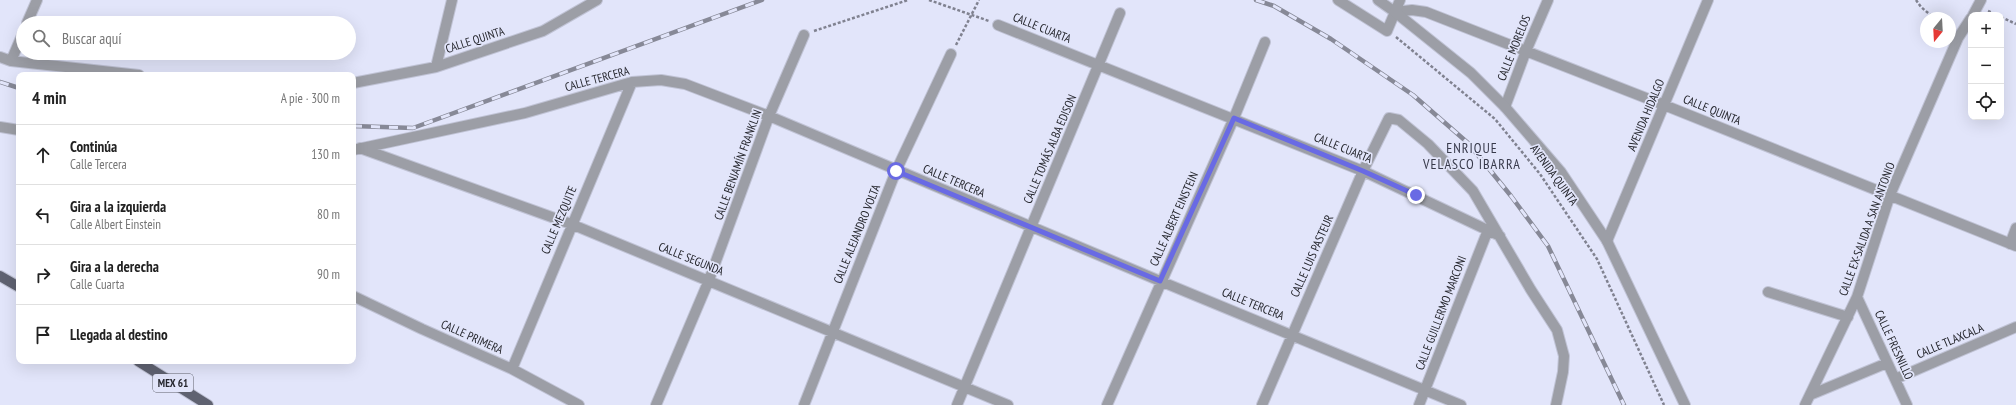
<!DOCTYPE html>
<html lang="es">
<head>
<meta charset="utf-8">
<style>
  body { margin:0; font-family:"PT Sans Narrow",sans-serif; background:#f6f6f6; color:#222 }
  .controls { position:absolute; right:12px; top:12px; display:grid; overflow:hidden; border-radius:8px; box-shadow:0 4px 16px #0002 }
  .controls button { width:36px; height:36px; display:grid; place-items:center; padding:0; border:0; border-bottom:1px solid #e0e0e0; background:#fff; color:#222; font:20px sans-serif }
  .compass { position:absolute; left:1920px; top:12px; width:36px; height:36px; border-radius:50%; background:#fff; box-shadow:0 4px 16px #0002; rotate:198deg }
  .stop { position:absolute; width:12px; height:12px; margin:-9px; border:3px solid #696ae4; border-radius:50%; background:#fff }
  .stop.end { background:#696ae4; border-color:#fff; box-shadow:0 1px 4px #0008 }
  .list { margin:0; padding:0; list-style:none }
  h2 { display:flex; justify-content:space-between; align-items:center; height:52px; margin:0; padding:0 16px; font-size:17px }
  h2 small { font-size:13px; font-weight:400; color:#767676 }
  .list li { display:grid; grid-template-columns:26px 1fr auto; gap:12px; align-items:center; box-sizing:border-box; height:60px; padding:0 16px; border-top:1px solid #e0e0e0 }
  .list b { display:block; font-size:15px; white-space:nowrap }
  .list p { margin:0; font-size:13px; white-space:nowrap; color:#767676 }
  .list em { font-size:13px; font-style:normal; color:#767676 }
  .icon { flex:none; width:22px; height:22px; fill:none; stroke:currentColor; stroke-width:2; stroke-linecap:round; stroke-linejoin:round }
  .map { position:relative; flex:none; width:2016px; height:405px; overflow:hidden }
  .search { position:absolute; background:#fff; box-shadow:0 4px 16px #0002; left:16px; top:16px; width:340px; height:44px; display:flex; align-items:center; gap:10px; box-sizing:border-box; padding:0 14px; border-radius:22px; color:#767676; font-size:15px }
  .panel { position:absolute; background:#fff; box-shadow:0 4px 16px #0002; left:16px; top:72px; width:340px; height:292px; border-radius:8px }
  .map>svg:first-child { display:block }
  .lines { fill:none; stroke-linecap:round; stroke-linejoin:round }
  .minor-casing { stroke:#c0c3d5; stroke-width:12 }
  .tertiary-casing { stroke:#c0c3d5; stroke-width:12 }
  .primary-casing { stroke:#c0c3d5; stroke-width:12 }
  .path { stroke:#808290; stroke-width:2.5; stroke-dasharray:3 2; stroke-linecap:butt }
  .minor { stroke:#9c9ea6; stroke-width:10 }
  .tertiary { stroke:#9c9ea6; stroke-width:10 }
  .primary { stroke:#5f6271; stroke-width:10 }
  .rail-casing { stroke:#878997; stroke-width:4.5 }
  .rail { stroke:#e2e5fa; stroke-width:3; stroke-dasharray:9; stroke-linecap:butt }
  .route { stroke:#696ae4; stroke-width:5 }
  .labels { text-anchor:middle; stroke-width:3.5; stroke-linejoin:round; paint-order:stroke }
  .shield { fill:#e2e5fa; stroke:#5e606b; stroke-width:1 }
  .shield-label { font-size:11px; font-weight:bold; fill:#26272e }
  .street-label { font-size:12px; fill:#26272e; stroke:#e2e5fa }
  .quarter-label { font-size:14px; letter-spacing:1px; fill:#383a4b; stroke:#e2e5fa }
</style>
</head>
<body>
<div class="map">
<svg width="2016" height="405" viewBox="0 0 2016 405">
  <rect width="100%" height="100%" fill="#e2e5fa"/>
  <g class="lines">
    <defs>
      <path id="minor" d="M1338,0l49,31 8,-19
        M1378,0l17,12
        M1395,12l17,-2 14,2 238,93 352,141
        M1973,15l8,-15
        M27,23l10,-23
        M998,25l365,146 137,65
        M0,57l11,4 128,14
        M11,61l12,-28
        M436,67l16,-67
        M353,83l83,-16 107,-36 54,-31
        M1505,107l21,-56 22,-51
        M0,127l19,3
        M360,148l211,76 437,181
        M353,150l172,-37 107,-31 29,-2 24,4 84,32 391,165 301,124
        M1607,241l101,-241
        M2010,244l6,-16
        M1768,292l80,25
        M353,296l69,33 90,40 67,36
        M1857,297l50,108
        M512,369l120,-287
        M1895,379l121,-52
        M1810,395l77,-32
        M656,405l53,-125 60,-164 35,-81
        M804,405l92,-234 55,-117
        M957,405l163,-392
        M1107,405l127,-287 31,-76
        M1262,405l101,-234 26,-53 10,2 29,24 45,47 58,99 26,40 7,26 -1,16 -7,33
        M1419,405l69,-175
        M1805,405l52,-108 33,-102 68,-157 13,-20"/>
      <path id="tertiary" d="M1400,0l-5,12 76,61 34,34 56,65 46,69 78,164"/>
      <path id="primary" d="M0,276l19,11
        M138,361l70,44"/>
    </defs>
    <use href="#minor" class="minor-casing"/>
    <use href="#tertiary" class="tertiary-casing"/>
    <use href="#primary" class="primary-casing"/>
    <path class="path" d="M929,0l60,21
      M1916,0l5,7 13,11
      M1988,11l9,4
      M2001,17l15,7
      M814,31l94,-31
      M1396,37l99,82 45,55 57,85 67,146
      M956,45l23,-45"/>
    <use href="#minor" class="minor"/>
    <use href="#tertiary" class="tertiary"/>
    <use href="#primary" class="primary"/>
    <defs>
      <path id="rail" d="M1256,0l18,6 57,33 82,56 55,48 43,53 37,50 76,159
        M0,82l19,6
        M353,126l60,2 349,-128"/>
    </defs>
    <use href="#rail" class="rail-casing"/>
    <use href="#rail" class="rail"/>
  </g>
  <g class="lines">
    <path class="route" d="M896,171l264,110 74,-163 129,53 53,24"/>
  </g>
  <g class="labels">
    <rect class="shield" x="153" y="374" width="40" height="18" rx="3"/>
    <g class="shield-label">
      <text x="173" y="387">MEX 61</text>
    </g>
    <g class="street-label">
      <text transform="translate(1042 28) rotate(22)" y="4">CALLE CUARTA</text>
      <text transform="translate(475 40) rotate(-18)" y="4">CALLE QUINTA</text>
      <text transform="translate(1514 48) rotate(-68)" y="4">CALLE MORELOS</text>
      <text transform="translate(597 79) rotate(-15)" y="4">CALLE TERCERA</text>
      <text transform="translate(1712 110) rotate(22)" y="4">CALLE QUINTA</text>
      <text transform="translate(1646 115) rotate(-67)" y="4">AVENIDA HIDALGO</text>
      <text transform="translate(1343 148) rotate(22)" y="4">CALLE CUARTA</text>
      <text transform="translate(1050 149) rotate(-67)" y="4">CALLE TOMÁS ALBA EDISON</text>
      <text transform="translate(738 165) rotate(-70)" y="4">CALLE BENJAMÍN FRANKLIN</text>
      <text transform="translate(1554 175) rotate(54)" y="4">AVENIDA QUINTA</text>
      <text transform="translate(954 181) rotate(23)" y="4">CALLE TERCERA</text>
      <text transform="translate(1174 219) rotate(-66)" y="4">CALLE ALBERT EINSTEIN</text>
      <text transform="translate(559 220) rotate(-67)" y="4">CALLE MEZQUITE</text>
      <text transform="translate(1867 229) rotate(-70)" y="4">CALLE EX-SALIDA A SAN ANTONIO</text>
      <text transform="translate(857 234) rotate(-68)" y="4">CALLE ALEJANDRO VOLTA</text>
      <text transform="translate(1312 256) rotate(-66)" y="4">CALLE LUIS PASTEUR</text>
      <text transform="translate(691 259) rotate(22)" y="4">CALLE SEGUNDA</text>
      <text transform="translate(1253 304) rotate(22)" y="4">CALLE TERCERA</text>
      <text transform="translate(1441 313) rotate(-69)" y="4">CALLE GUILLERMO MARCONI</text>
      <text transform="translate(472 337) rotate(24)" y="4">CALLE PRIMERA</text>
      <text transform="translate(1950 341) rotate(-23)" y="4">CALLE TLAXCALA</text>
      <text transform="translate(1894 345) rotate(65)" y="4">CALLE FRESNILLO</text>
    </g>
    <g class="quarter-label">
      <text x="1472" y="153">ENRIQUE<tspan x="1472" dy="16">VELASCO IBARRA</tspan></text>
    </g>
  </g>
</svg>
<div class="controls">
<button>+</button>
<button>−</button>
<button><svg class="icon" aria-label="locate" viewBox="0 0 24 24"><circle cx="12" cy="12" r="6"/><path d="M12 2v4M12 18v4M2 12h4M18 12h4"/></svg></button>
</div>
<svg class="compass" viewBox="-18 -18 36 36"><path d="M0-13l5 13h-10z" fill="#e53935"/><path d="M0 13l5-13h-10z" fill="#767676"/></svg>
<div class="stop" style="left:896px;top:171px"></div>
<div class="stop end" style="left:1416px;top:195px"></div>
<div class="search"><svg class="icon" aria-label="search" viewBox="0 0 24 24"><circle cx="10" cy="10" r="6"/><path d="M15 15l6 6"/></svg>Buscar aquí</div>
<section class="panel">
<h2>4 min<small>A pie · 300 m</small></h2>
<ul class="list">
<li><svg class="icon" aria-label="ahead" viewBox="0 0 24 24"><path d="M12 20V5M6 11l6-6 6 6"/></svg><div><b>Continúa</b><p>Calle Tercera</p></div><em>130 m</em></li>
<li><svg class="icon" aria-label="left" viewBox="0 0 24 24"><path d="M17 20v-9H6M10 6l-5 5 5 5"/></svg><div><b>Gira a la izquierda</b><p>Calle Albert Einstein</p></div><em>80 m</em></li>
<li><svg class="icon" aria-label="right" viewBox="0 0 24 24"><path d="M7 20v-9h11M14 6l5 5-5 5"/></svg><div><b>Gira a la derecha</b><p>Calle Cuarta</p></div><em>90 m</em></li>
<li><svg class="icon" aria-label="arrive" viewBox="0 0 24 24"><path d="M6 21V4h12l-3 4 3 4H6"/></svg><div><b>Llegada al destino</b></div></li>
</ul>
</section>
</div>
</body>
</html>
